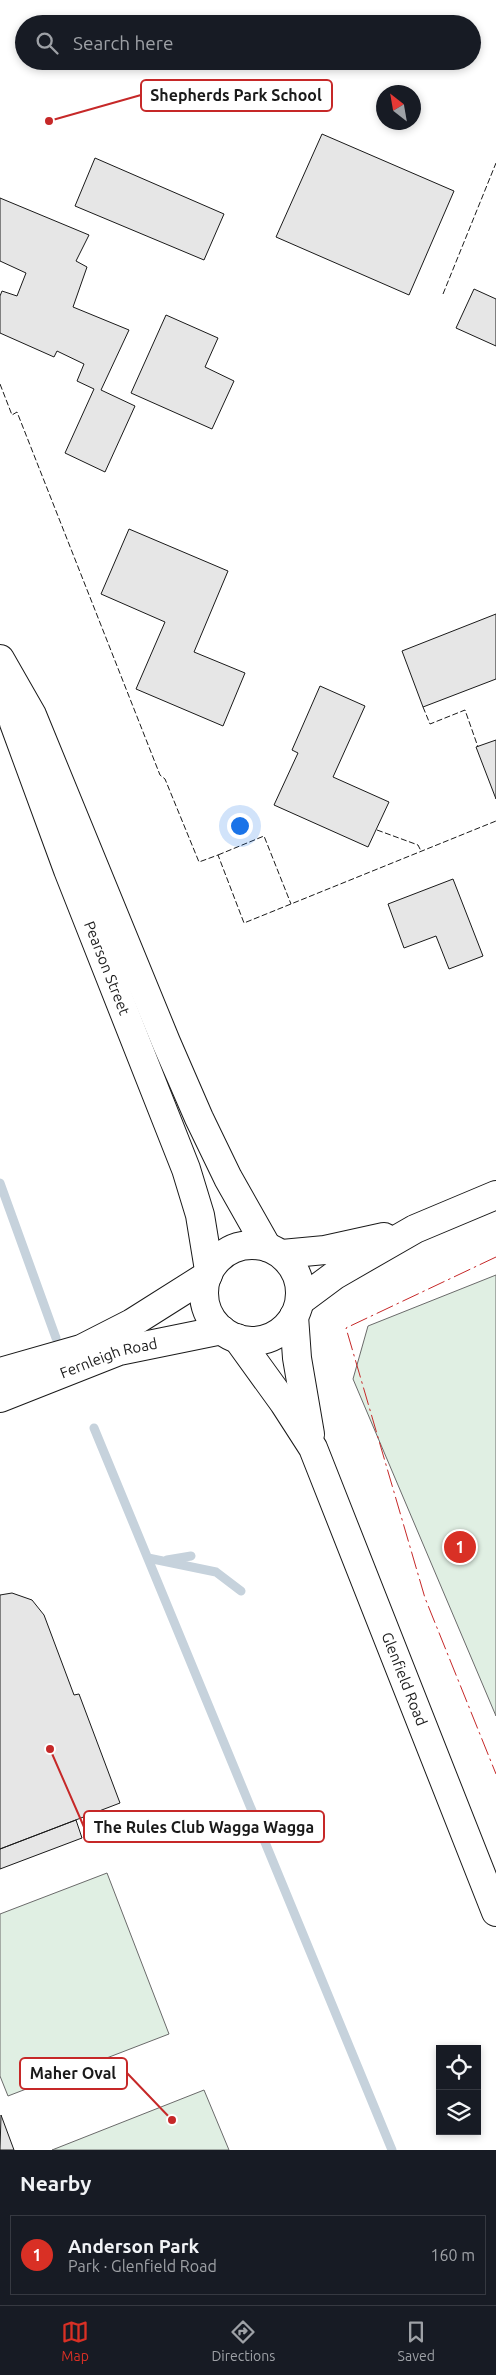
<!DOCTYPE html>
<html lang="en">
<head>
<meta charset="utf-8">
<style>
  body { margin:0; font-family:Ubuntu,sans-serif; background:#242831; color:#f1f3f6 }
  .controls { position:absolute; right:15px; bottom:15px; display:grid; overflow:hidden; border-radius:0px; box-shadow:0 2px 8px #0003 }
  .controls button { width:45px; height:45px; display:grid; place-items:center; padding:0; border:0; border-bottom:1px solid #363941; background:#171b24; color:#f1f3f6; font:25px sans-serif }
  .compass { position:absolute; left:376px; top:85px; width:45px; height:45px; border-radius:50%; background:#171b24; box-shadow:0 2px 8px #0003; rotate:329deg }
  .you { position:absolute; left:239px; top:825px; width:18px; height:18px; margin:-12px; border:4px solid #fff; border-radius:50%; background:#1a73e8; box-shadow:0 0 0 8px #1a73e833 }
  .badge { display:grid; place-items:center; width:32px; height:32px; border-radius:50%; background:#d93025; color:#fff; font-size:16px; font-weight:700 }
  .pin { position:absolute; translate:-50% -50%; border:2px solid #fff; box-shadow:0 1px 5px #0006 }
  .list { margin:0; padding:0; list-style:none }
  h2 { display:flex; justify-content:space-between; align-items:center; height:65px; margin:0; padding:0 20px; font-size:21px }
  h2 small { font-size:16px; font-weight:400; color:#9ea1a6 }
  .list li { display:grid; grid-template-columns:32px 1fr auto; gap:15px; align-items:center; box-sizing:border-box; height:80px; margin:0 10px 10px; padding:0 10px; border:1px solid #363941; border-radius:0px }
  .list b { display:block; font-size:19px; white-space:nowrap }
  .list p { margin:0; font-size:16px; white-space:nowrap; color:#9ea1a6 }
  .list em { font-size:16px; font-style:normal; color:#9ea1a6 }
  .icon { flex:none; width:28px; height:28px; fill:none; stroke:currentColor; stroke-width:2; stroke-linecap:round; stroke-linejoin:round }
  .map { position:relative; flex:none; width:496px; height:2150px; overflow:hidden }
  .search { position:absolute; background:#171b24; box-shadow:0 2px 8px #0003; left:15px; right:15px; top:15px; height:55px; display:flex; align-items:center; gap:12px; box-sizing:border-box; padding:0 18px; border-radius:28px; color:#9ea1a6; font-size:19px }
  .sheet { height:155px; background:#171b24 }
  nav { display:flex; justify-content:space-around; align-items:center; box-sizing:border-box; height:70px; border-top:1px solid #363941; background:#171b24; font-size:14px; color:#9ea1a6 }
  nav a { display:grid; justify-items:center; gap:2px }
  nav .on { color:#d93025 }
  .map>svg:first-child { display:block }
  .green { fill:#e0efe3; stroke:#6a6a6a }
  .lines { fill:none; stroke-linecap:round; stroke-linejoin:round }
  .stream { stroke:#c6d2dc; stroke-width:9 }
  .building { fill:#e6e6e6; stroke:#1a1a1a }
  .tertiary-casing { stroke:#1a1a1a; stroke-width:30 }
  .secondary-casing { stroke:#1a1a1a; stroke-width:30 }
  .tertiary { stroke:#fff; stroke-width:28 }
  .secondary { stroke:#fff; stroke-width:28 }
  .fence { stroke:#1a1a1a; stroke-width:1; stroke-dasharray:6 2.5; stroke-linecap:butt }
  .power { stroke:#c62828; stroke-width:1; stroke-dasharray:18 4 2.5 4; stroke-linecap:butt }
  .labels { text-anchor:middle; stroke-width:4; stroke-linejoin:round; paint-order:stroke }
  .street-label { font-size:15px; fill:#1a1a1a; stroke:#fff }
  .leader { fill:none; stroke:#c62828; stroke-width:2 }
  .callout-dot { fill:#c62828; stroke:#fff; stroke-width:2 }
  .callout { fill:#fff; stroke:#c62828; stroke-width:2 }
  .callout-label { font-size:16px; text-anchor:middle; font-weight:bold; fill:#1a1a1a }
</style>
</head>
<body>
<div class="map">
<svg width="496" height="2150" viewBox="0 0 496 2150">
  <rect width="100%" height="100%" fill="#fff"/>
  <path class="green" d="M496,1275v441l-143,-337 15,-53z
    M107,1873l62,161 -161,62 -8,-20v-162z
    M204,2090l25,60h-177z"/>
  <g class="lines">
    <path class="stream" d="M0,1183l56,155
      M94,1428l298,722
      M148,1558l68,14 25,19
      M167,1560l24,-4"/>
  </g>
  <path class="building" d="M322,134l132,57 -45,104 -133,-58z
    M95,158l129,56 -20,46 -129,-54z
    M0,198l89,37 -13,26 11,6 -14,40 56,23 -28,60 34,16 -30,66 -40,-19 29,-64 -17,-8 7,-17 -27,-13 -3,6 -54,-24v-37l2,-5 15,5 9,-23 -26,-12z
    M474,289l22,10v47l-40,-18z
    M166,315l52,23 -13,29 29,14 -22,48 -81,-36z
    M129,529l99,42 -34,81 51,21 -22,53 -87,-37 29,-67 -64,-28z
    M496,614v65l-73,28 -21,-56z
    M320,686l45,20 -32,71 56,25 -21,45 -94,-42 24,-52 -6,-3z
    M496,740v59l-20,-52z
    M453,879l30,77 -34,13 -13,-33 -32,12 -16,-44z
    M12,1593l20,7 12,15 30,80 5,-1 41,109 -120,46v-254z
    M76,1820l6,18 -82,31v-20z
    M1,2115l13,35h-14z"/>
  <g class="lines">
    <defs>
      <g id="tertiary">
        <path d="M282,1254l43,-4 59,-13"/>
        <path d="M300,1301l35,-26 80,-46 81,-34"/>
        <path d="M0,1372l81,-23 51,-26 76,-48"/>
        <path id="s1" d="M0,1398l119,-47 103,-21"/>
      </g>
      <g id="secondary">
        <path d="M0,659l32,56 134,327 33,76 29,60 39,69"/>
        <path id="s2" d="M6,685l8,38 54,147 118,299 14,46 9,55"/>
        <circle cx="252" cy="1293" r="48"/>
        <path d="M294,1316l3,42 13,76"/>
        <path id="s3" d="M237,1338l47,65 29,45 183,464"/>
      </g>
    </defs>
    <use href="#tertiary" class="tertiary-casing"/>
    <use href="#secondary" class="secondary-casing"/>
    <use href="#tertiary" class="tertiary"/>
    <use href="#secondary" class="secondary"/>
    <path class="fence" d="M443,294l53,-131
      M0,384l12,31 5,-3 143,363 5,4 34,83 19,-7 26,68 252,-102
      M423,707l7,17 35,-14 13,37
      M377,830l41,15 3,6
      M218,855l46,-19 27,68"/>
    <path class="power" d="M496,1257l-150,71 79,270 71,176"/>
  </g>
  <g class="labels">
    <g class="street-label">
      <text dy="5" stroke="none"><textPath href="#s2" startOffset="301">Pearson Street</textPath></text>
      <text dy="5" stroke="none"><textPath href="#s1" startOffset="116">Fernleigh Road</textPath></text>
      <text dy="5" stroke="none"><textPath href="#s3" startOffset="382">Glenfield Road</textPath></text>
    </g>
  </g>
  <path class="leader" d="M49 121L141 95M50 1749L84 1827M172 2120L127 2073"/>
  <g class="callout-dot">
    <circle cx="49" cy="121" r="5"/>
    <circle cx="50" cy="1749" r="5"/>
    <circle cx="172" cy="2120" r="5"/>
  </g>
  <g class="callout">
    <rect x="141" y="80" width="191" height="31" rx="5"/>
    <rect x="84" y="1811" width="240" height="31" rx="5"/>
    <rect x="20" y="2058" width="107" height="31" rx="5"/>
  </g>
  <g class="callout-label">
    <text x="236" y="101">Shepherds Park School</text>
    <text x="204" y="1833">The Rules Club Wagga Wagga</text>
    <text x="73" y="2079">Maher Oval</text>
  </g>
</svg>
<div class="controls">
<button><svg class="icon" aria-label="locate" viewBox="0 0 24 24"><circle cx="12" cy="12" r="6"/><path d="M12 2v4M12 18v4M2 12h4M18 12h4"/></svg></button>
<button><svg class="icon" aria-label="layers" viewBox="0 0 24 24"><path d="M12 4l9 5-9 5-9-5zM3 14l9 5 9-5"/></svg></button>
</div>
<svg class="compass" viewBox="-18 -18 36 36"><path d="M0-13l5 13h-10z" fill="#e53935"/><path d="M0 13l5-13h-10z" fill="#9ea1a6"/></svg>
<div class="you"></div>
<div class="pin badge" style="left:460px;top:1547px">1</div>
<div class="search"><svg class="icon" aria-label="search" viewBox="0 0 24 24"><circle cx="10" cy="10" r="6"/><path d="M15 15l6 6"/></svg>Search here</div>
</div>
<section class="sheet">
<h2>Nearby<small></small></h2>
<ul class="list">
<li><span class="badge">1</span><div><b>Anderson Park</b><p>Park · Glenfield Road</p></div><em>160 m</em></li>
</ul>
</section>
<nav>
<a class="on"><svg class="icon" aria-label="map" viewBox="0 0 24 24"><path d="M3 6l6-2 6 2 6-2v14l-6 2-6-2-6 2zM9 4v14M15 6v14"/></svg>Map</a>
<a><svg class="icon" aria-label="directions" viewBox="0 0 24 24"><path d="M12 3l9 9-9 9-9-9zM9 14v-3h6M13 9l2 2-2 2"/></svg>Directions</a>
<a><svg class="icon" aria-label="saved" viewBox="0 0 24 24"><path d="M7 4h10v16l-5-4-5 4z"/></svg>Saved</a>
</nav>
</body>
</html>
